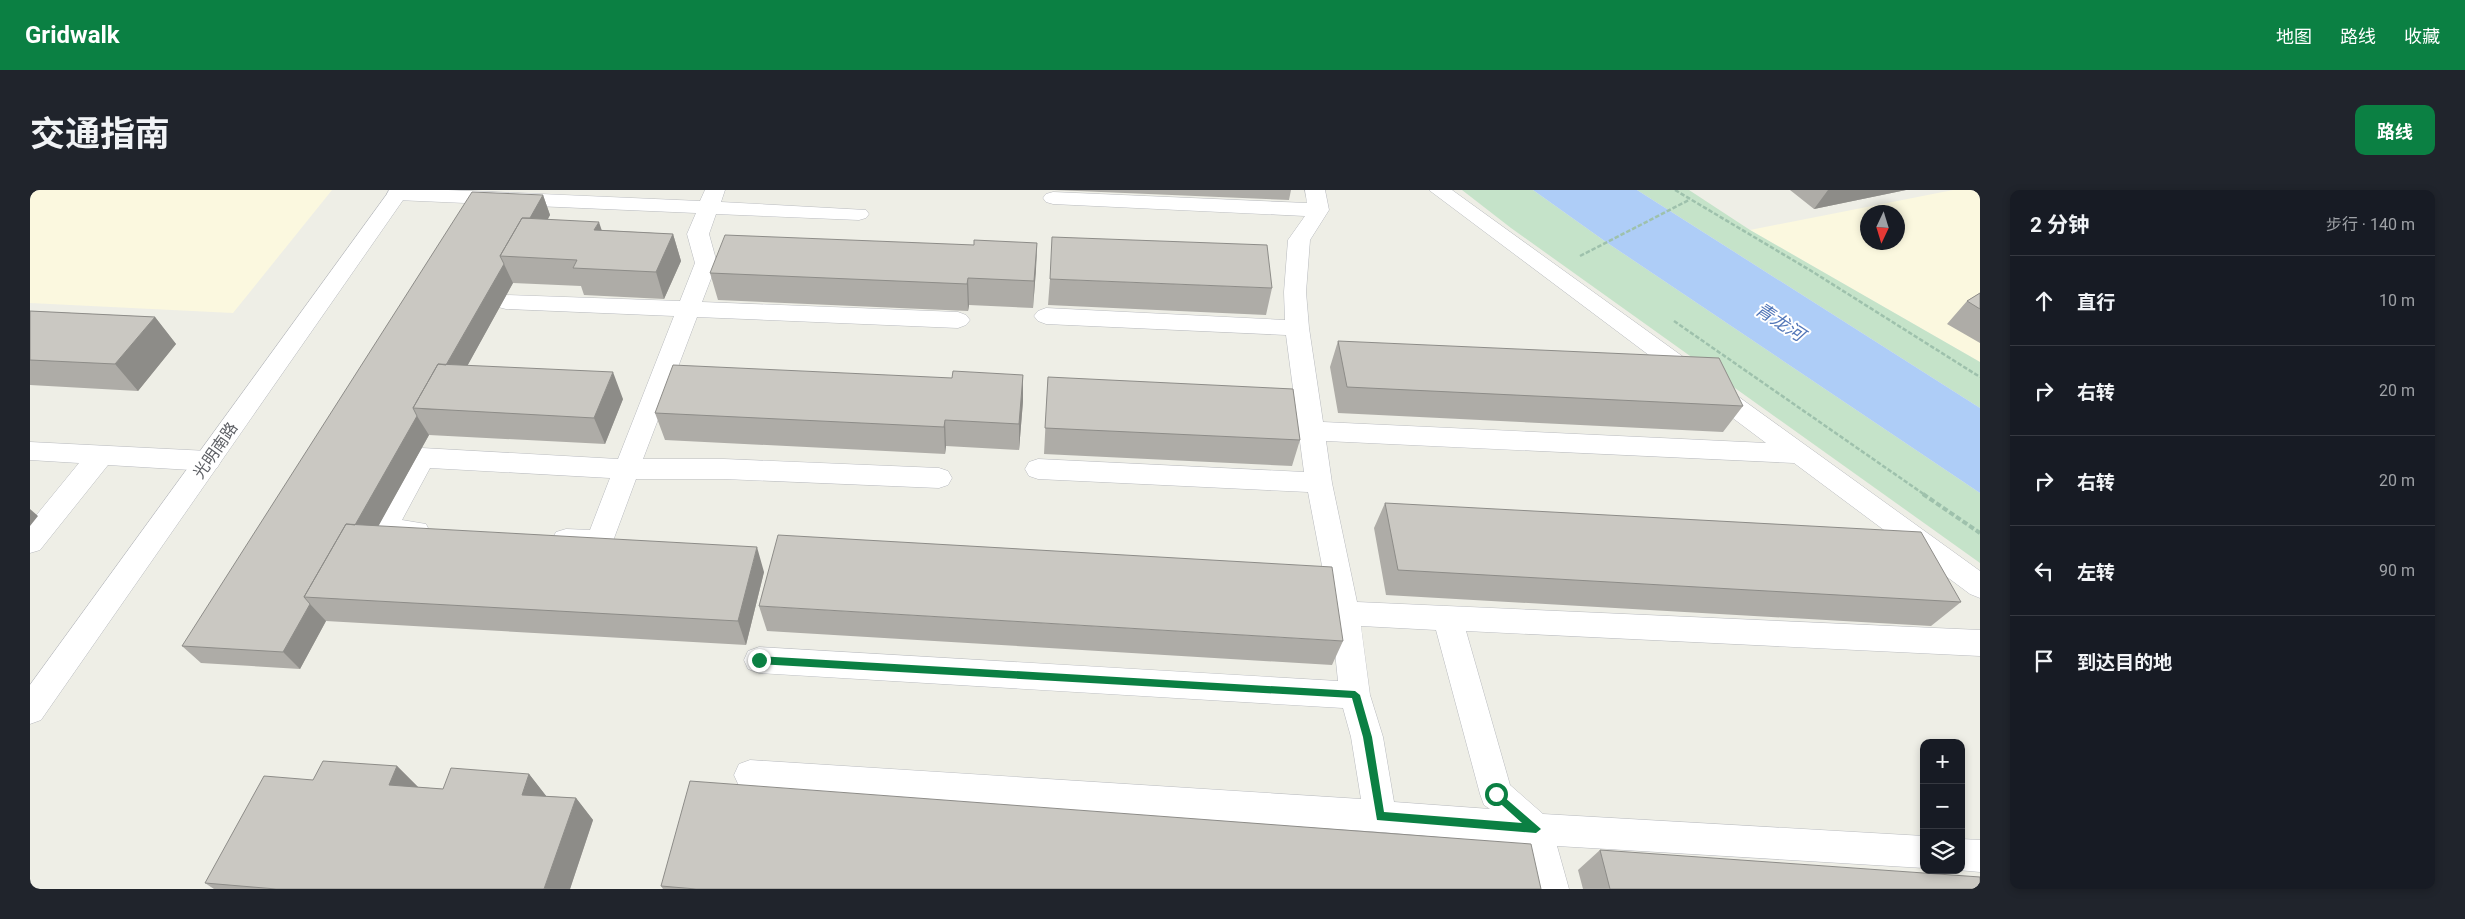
<!DOCTYPE html>
<html lang="zh">
<head>
<meta charset="utf-8">
<style>
  body { margin:0; font-family:Roboto,"Noto Sans SC",sans-serif; background:#20242c; color:#f1f3f6 }
  .controls { position:absolute; right:15px; bottom:15px; display:grid; overflow:hidden; border-radius:10px; box-shadow:0 2px 8px #0003 }
  .controls button { width:45px; height:45px; display:grid; place-items:center; padding:0; border:0; border-bottom:1px solid #363941; background:#171b24; color:#f1f3f6; font:25px sans-serif }
  .compass { position:absolute; left:1830px; top:15px; width:45px; height:45px; border-radius:50%; background:#171b24; box-shadow:0 2px 8px #0003; rotate:184deg }
  .stop { position:absolute; width:15px; height:15px; margin:-11px; border:4px solid #0b8043; border-radius:50%; background:#fff }
  .stop.end { background:#0b8043; border-color:#fff; box-shadow:0 1px 5px #0008 }
  .list { margin:0; padding:0; list-style:none }
  h2 { display:flex; justify-content:space-between; align-items:center; height:65px; margin:0; padding:0 20px; font-size:21px }
  h2 small { font-size:16px; font-weight:400; color:#9ea1a6 }
  .list li { display:grid; grid-template-columns:32px 1fr auto; gap:15px; align-items:center; box-sizing:border-box; height:90px; padding:0 20px; border-top:1px solid #363941 }
  .list b { display:block; font-size:19px; white-space:nowrap }
  .list em { font-size:16px; font-style:normal; color:#9ea1a6 }
  .icon { flex:none; width:28px; height:28px; fill:none; stroke:currentColor; stroke-width:2; stroke-linecap:round; stroke-linejoin:round }
  .map { position:relative; flex:none; width:1950px; height:699px; overflow:hidden; border-radius:10px }
  header { display:flex; align-items:center; gap:30px; box-sizing:border-box; height:70px; padding:0 25px; background:#0b8043; color:#fff }
  header strong { font-size:24px }
  nav { display:flex; gap:28px; margin-inline-start:auto; font-size:18px }
  .intro { display:flex; align-items:center; justify-content:space-between; box-sizing:border-box; height:120px; padding:0 30px }
  h1 { margin:0; font-size:35px }
  .button { padding:12px 22px; border-radius:10px; background:#0b8043; color:#fff; font-size:18px; font-weight:700 }
  main { display:flex; gap:30px; padding:0 30px }
  aside { flex:1; background:#171b24; border-radius:10px; box-shadow:0 2px 8px #0003 }
  .map>svg:first-child { display:block }
  .commercial { fill:#fbf8df; fill-rule:evenodd }
  .green { fill:#c5e3c9 }
  .water { fill:#aecdf7 }
  .lines { fill:none; stroke-linecap:round; stroke-linejoin:round }
  .street-casing { stroke:#b8babe; stroke-width:1 }
  .secondary-casing { stroke:#b7b9be; stroke-width:1 }
  .path-far1 { stroke:#9ec1ac; stroke-width:2.5; stroke-dasharray:4.5 2; stroke-linecap:butt }
  .path { stroke:#9ec1ac; stroke-width:4; stroke-dasharray:5.5 2.5; stroke-linecap:butt }
  .street { fill:#fff; fill-rule:evenodd }
  .secondary { fill:#fff; fill-rule:evenodd }
  .wall { fill:#aeaca7 }
  .shaded-wall { fill:#8d8c88 }
  .building { fill:#cac8c2; stroke:#8d8c88 }
  .route { fill:#0b8043 }
  .labels { text-anchor:middle; stroke-width:4; stroke-linejoin:round; paint-order:stroke }
  .street-label { font-size:16px; fill:#5e6065; stroke:#fff }
  .water-label { font-size:18px; font-style:italic; fill:#5276b8; stroke:#fff }
</style>
</head>
<body>
<header>
<strong>Gridwalk</strong>
<nav><a>地图</a><a>路线</a><a>收藏</a></nav>
</header>
<div class="intro"><h1>交通指南</h1><a class="button">路线</a></div>
<main>
<div class="map">
<svg width="1950" height="699" viewBox="0 0 1950 699">
  <rect width="100%" height="100%" fill="#eeeee6"/>
  <path class="commercial" d="M0,0h302l-99,123 -203,-10z
    M1923,0h27v172l-230,-132zM1838,22h30v30h-30z"/>
  <path class="green" d="M1432,0h71l73,52 374,251v70l-469,-335z
    M1607,0h52l61,40 230,132v46z"/>
  <path class="water" d="M1503,0h104l343,218v85l-374,-251z"/>
  <g class="lines">
    <defs>
      <path id="street" d="M359,0h59l252,11 5,-11h20l-4,12 145,8 3,4 -3,4 -7,2 -143,-6 -7,20 8,29 -15,39 256,10 8,3 4,5 -4,5 -8,3 -261,-11 -54,142h81l215,9 9,3 4,7 -4,7 -9,3 -215,-9h-88l-23,62 -4,8c-16,5 -37,4 -53,-1l-4,-8 4,-8 10,-3 24,1 20,-52 -180,-10 -28,52 24,4 4,8 -4,8c-16,5 -37,3 -53,-2l-4,-8 44,-79 9,-3 196,11 56,-143 -168,-7 -8,-2 -3,-5 3,-5 8,-2 174,6 15,-38 -8,-29 9,-21 -299,-13 -7,-2 -3,-4z
        M1275,0h20l4,20 -19,30 -4,52 3,36 14,94 443,21 -337,-253h23l528,381v27l-10,-4 -176,-131 -468,-22 6,42 25,119 623,28v26l-514,-25 44,154 33,29 381,22v32l-367,-22 12,43h-34l-12,-45 -143,-12 -630,-42 -11,-4 -5,-11 5,-11 11,-4 611,39 -10,-62 -8,-29 -584,-35 -11,-4 -4,-9 4,-9 11,-4 579,34 -7,-68 -23,-121 -270,-13 -9,-3 -4,-7 4,-7 9,-3 266,13 -18,-137 -240,-11 -8,-3 -4,-5 4,-5 8,-3 239,12 -1,-28 4,-52 17,-24 -252,-12 -7,-2 -3,-4 3,-4 7,-2 254,11zM1331,436l75,4 44,164 4,11 6,4 -96,-7 -11,-65 -13,-42z
        M0,252l178,9 9,3 4,7 -4,7 -9,3 -100,-6 -68,85 -10,3v-30l49,-60 -49,-3z
        M1931,649l19,1v32l-22,-2h3z"/>
      <path id="secondary" d="M360,0h20l-369,530 -11,4v-39z"/>
    </defs>
    <use href="#street" class="street-casing"/>
    <use href="#secondary" class="secondary-casing"/>
    <path class="path-far1" d="M1645,0l138,82 167,105
      M1550,66l109,-56
      M1644,131l251,174"/>
    <path class="path" d="M1893,304l57,39"/>
    <use href="#street" class="street"/>
    <use href="#secondary" class="secondary"/>
  </g>
  <path class="wall" d="M1024,0h237l-2,10z
    M1760,0h116l-92,19z
    M513,5l7,20 -2,4 54,11 71,4 8,27 -17,38 -80,-4 -3,-9 -68,-3 -46,83 156,33 -18,45 -176,-9 -51,91 386,46 -18,73 -420,-24 -26,48 -99,-6 -19,-17z
    M1007,53l-1,26 -3,39 -64,-3 -1,6 -250,-11 -8,-27 264,-28z
    M1020,89l222,9 -6,27 -218,-10z
    M1950,103v50l-33,-19 20,-23z
    M0,121l125,6 21,27 -38,47 -108,-6z
    M1308,151l405,65 -20,26 -385,-19 -8,-46z
    M993,185v26l-4,49 -73,-4 -1,8 -280,-14 -10,-27 297,-35z
    M1018,187l252,63 -8,26 -248,-12z
    M1355,313l576,99 -30,24 -545,-31 -12,-67z
    M729,416l584,35 -11,24 -565,-34z
    M367,576l21,21 25,2 86,-15 17,22 30,2 17,22 -23,69h-356l-9,-6 108,-103z
    M1570,660l380,39h-397l-5,-19z
    M631,696l880,3h-878z"/>
  <path class="shaded-wall" d="M1798,0h78l-92,19z
    M513,5l7,20 -23,42 -19,-1z
    M569,32l9,27 -14,-19z
    M643,44l8,27 -17,38 -8,-27z
    M1007,53l-1,26 -3,39 1,-27z
    M474,74l9,19 -70,127 -22,-1z
    M938,88l1,27 -1,6 -1,-27z
    M125,127l21,27 -38,47 -23,-27z
    M583,182l10,27 -18,45 -11,-26z
    M993,185v26l-4,49v-26z
    M387,226l12,19 -91,164 -24,-2z
    M915,230l1,26 -1,8 -1,-27z
    M0,319l8,7 -8,10z
    M727,357l7,25 -18,73 -8,-24z
    M280,414l16,17 -26,48 -17,-17z
    M367,576l23,23 -31,-4z
    M499,584l18,23 -25,-2z
    M546,608l17,22 -23,69h-26z"/>
  <path class="building" d="M442,2l71,3 -13,23h-8l-22,38 4,8 -58,101 -8,-1 -25,44 4,8 -62,109 -9,-1 -42,73 6,7 -27,48 -101,-6z
    M492,28l77,4 -5,8 79,4 -17,38 -83,-4 4,-8 -77,-4z
    M695,45l249,10v-5l63,3 -3,38 -66,-3 -1,6 -257,-11z
    M1022,47l215,8 5,43 -222,-9z
    M1950,103v16l-13,-8z
    M0,121l125,6 -40,47 -85,-4z
    M1308,151l381,17 24,48 -396,-19z
    M408,174l175,8 -19,46 -181,-10z
    M643,175l279,13 1,-7 70,4 -4,49 -74,-4 -1,7 -289,-14z
    M1018,187l245,12 7,51 -255,-12z
    M1355,313l536,29 40,70 -563,-32z
    M316,334l411,23 -19,74 -434,-24z
    M748,345l554,32 11,74 -584,-35z
    M293,571l74,5 -8,19 54,4 8,-21 78,6 -7,21 54,3 -32,91h-268l-71,-6 59,-107 49,4z
    M660,591l841,63 10,45h-845l-35,-3z
    M1570,660l380,27v12h-370z"/>
  <path class="route" d="M729,466l596,35 5,4 12,42 12,75 138,11 -29,-26 -2,-3 5,-4 45,39 -5,4 -159,-13 -14,-83 -11,-39 -593,-34 -4,-4z"/>
  <g class="labels">
    <g class="street-label">
      <text transform="translate(185 260) rotate(-55)" y="6">光明南路</text>
    </g>
    <g class="water-label">
      <text transform="translate(1750 132) rotate(33)" y="6">青龙河</text>
    </g>
  </g>
</svg>
<div class="controls">
<button>+</button>
<button>−</button>
<button><svg class="icon" aria-label="layers" viewBox="0 0 24 24"><path d="M12 4l9 5-9 5-9-5zM3 14l9 5 9-5"/></svg></button>
</div>
<svg class="compass" viewBox="-18 -18 36 36"><path d="M0-13l5 13h-10z" fill="#e53935"/><path d="M0 13l5-13h-10z" fill="#9ea1a6"/></svg>
<div class="stop" style="left:1466px;top:604px"></div>
<div class="stop end" style="left:729px;top:470px"></div>
</div>
<aside>
<h2>2 分钟<small>步行 · 140 m</small></h2>
<ul class="list">
<li><svg class="icon" aria-label="ahead" viewBox="0 0 24 24"><path d="M12 20V5M6 11l6-6 6 6"/></svg><div><b>直行</b></div><em>10 m</em></li>
<li><svg class="icon" aria-label="right" viewBox="0 0 24 24"><path d="M7 20v-9h11M14 6l5 5-5 5"/></svg><div><b>右转</b></div><em>20 m</em></li>
<li><svg class="icon" aria-label="right" viewBox="0 0 24 24"><path d="M7 20v-9h11M14 6l5 5-5 5"/></svg><div><b>右转</b></div><em>20 m</em></li>
<li><svg class="icon" aria-label="left" viewBox="0 0 24 24"><path d="M17 20v-9H6M10 6l-5 5 5 5"/></svg><div><b>左转</b></div><em>90 m</em></li>
<li><svg class="icon" aria-label="arrive" viewBox="0 0 24 24"><path d="M6 21V4h12l-3 4 3 4H6"/></svg><div><b>到达目的地</b></div></li>
</ul>
</aside>
</main>
</body>
</html>
